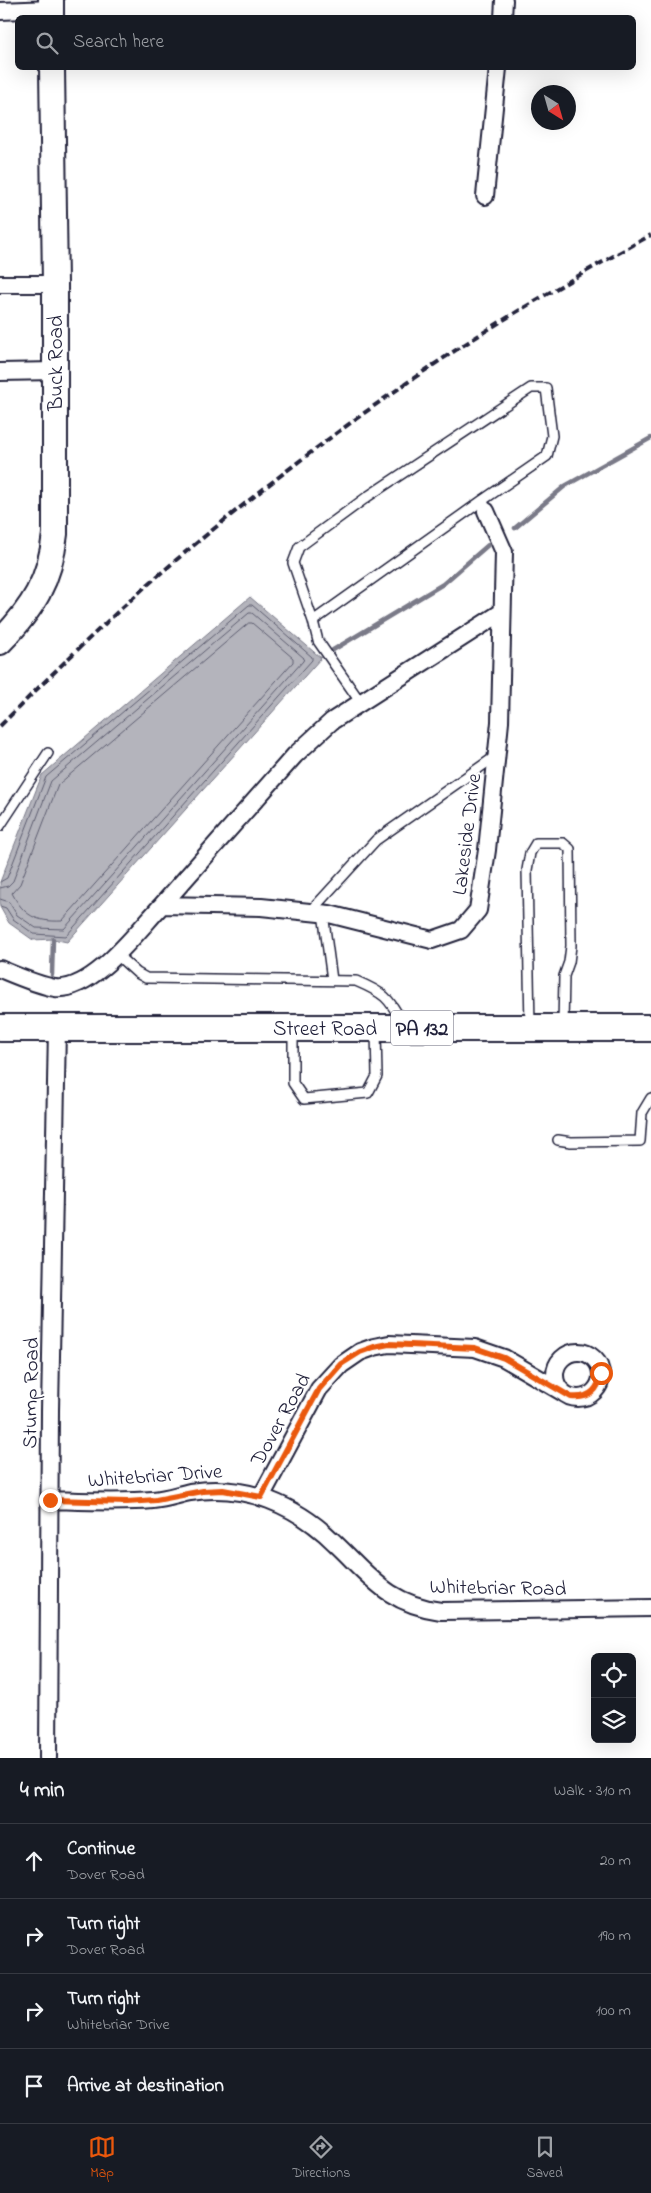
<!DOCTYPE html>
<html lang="en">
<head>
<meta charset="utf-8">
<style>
  body { margin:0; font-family:"Indie Flower",sans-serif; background:#20242c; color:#f1f3f6 }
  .controls { position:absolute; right:15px; bottom:15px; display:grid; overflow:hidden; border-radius:8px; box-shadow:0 5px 20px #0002 }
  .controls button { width:45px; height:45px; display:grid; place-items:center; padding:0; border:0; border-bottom:1px solid #363941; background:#171b24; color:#f1f3f6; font:25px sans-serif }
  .compass { position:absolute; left:531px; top:85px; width:45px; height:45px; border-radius:50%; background:#171b24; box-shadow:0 5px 20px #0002; rotate:143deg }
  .stop { position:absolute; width:15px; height:15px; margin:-11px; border:4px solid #ea580c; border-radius:50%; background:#fff }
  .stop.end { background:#ea580c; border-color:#fff; box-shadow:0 1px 5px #0008 }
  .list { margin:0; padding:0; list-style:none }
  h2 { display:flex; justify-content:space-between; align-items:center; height:65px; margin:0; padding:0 20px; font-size:21px }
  h2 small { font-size:16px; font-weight:400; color:#9ea1a6 }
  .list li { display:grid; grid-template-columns:32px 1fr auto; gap:15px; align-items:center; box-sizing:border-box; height:75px; padding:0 20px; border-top:1px solid #363941 }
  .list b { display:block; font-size:19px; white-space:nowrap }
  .list p { margin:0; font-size:16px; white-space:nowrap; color:#9ea1a6 }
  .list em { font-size:16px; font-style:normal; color:#9ea1a6 }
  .icon { flex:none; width:28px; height:28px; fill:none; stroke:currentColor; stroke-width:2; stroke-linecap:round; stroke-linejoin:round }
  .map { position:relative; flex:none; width:651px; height:1758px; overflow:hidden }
  .search { position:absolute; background:#171b24; box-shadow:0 5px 20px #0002; left:15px; right:15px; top:15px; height:55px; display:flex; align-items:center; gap:12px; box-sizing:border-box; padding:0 18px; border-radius:8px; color:#9ea1a6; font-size:19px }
  .sheet { height:365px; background:#171b24 }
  nav { display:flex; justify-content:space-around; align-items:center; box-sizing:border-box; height:70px; border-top:1px solid #363941; background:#171b24; font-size:14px; color:#9ea1a6 }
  nav a { display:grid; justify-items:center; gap:2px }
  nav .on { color:#ea580c }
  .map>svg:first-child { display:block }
  .water { fill:#b4b4bc; stroke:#7a7a88 }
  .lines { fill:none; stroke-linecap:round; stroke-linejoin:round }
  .shore { stroke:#5c5c6f; stroke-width:1 }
  .stream { stroke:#7a7a88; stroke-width:4.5 }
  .lane-casing { stroke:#22223b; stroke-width:12 }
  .street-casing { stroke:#22223b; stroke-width:20 }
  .secondary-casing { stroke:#22223b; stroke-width:28 }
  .primary-casing { stroke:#22223b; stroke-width:30 }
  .lane { stroke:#fff; stroke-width:9 }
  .street { stroke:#fff; stroke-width:16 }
  .secondary { stroke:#fff; stroke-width:24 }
  .primary { stroke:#fff; stroke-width:26 }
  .rail { stroke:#22223b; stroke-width:4; stroke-dasharray:8 4; stroke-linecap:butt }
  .route { stroke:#ea580c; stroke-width:6 }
  .labels { text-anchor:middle; stroke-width:4; stroke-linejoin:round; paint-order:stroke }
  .shield { fill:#fff; stroke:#646476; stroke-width:1 }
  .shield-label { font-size:20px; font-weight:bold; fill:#22223b }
  .street-label { font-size:21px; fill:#22223b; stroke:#fff }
</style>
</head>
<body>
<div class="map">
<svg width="651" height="1758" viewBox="0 0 651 1758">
  <rect width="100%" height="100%" fill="#fff"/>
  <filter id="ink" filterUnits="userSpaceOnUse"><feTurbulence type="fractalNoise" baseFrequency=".02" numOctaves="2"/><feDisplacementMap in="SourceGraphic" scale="10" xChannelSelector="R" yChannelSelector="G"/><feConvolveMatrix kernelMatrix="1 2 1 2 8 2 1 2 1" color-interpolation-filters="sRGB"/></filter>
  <g filter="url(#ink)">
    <path class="water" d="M250,597l71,61 -254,284 -14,-3 -20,1 -24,-17 -9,-16v-25l42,-107z"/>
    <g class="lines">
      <path class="shore" d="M249,623h3l41,35v4l-231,259c-26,1 -38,-5 -50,-28l8,-9 38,-99z
        M0,882l7,-4 39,-101 203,-172h3l60,52v3l-246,276 -32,-2 -21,-15 -7,-11 -6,-2
        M0,888l8,-2 5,-5 38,-100 198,-168h3l52,45 -1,3 -239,268 -28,-1 -19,-13 -8,-13 -9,-3"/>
      <path class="stream" d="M515,528l50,-42 86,-48
        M333,650l110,-66 45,-39
        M52,975l1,-36"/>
      <defs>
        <path id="lane" d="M483,500l-170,121 -20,-58 6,-16 68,-50 164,-109h15l6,48 -5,20 -64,44 3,11
          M313,621l5,20 43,62
          M0,826l48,-73
          M310,912l66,-72 120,-84
          M323,913l9,67
          M116,954l21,19 9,5 210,3c28,12 33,16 47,43
          M530,1026l-3,-156 3,-17 6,-10h27l7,6 1,97 -2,16 -5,14 -1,50
          M293,1031v52l11,16 64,-6 9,-17 -1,-45
          M558,1140l13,2 69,-1 2,-28 9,-15"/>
        <path id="street" d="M0,11l51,-2
          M503,18l1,-18
          M485,196l13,-128
          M0,284h55
          M0,372l55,-1
          M486,511l18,41 -4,170 -13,128 -9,60 -17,20 -29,10 -103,-26 -68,-7 -99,-2 133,-150 37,-34 170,-109
          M0,969c17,7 37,16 55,19 38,4 83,-58 107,-83
          M555 1375a23 23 0 1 1 46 0a23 23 0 1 1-46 0Z
          M261,1497l58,-108 22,-24 19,-13 14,-5 15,-3 86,4 29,10 60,35
          M50,1500c34,1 69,3 103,0 12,-1 24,-5 37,-8 26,-4 53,-2 79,8 24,9 48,25 66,43 36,34 53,61 106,68l210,-3
          M48,1758l2,-347 7,-383"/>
        <path id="secondary" d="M51,0v18
          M0,642c33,-34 50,-61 55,-108v-250l-3,-216"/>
        <g id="primary">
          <path id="s1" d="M0,1028h651"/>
        </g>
      </defs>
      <use href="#lane" class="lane-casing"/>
      <use href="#street" class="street-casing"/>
      <use href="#secondary" class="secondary-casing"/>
      <use href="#primary" class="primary-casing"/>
      <use href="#lane" class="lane"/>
      <use href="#street" class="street"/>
      <use href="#secondary" class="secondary"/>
      <use href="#primary" class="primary"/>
      <path class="rail" d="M0,726c64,-64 129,-128 199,-185 86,-71 177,-140 271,-200 59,-38 120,-72 181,-106"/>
    </g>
  </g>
  <g class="lines" filter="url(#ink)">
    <path class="route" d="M50,1500l77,2 29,-2 47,-9 20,-1 38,7 58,-108 22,-25 19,-12 14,-5 15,-3 86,4 29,10 67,39c18,2 28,-6 30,-24"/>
  </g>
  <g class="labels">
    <rect class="shield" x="391" y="1010.5" width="62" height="35" rx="4"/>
    <g class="shield-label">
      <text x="422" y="1035">PA 132</text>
    </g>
    <g class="street-label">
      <text transform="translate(55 363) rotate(-90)" y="7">Buck Road</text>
      <text transform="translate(466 834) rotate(-83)" y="7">Lakeside Drive</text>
      <text dy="7" stroke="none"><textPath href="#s1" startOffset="325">Street Road</textPath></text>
      <text transform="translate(30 1393) rotate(-89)" y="7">Stump Road</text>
      <text transform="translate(280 1419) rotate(-61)" y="7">Dover Road</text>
      <text transform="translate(155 1475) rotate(-4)" y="7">Whitebriar Drive</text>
      <text transform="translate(498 1587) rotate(1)" y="7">Whitebriar Road</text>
    </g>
  </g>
</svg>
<div class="controls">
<button><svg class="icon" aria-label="locate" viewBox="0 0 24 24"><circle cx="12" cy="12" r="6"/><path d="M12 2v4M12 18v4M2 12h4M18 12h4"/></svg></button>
<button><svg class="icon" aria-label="layers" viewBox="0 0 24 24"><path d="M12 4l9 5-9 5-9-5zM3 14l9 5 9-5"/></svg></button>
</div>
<svg class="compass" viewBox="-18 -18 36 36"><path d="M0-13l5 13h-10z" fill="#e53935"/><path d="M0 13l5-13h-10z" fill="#9ea1a6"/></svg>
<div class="stop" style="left:601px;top:1373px"></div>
<div class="stop end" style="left:50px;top:1500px"></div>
<div class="search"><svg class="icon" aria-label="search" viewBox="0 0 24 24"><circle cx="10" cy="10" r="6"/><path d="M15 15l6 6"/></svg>Search here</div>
</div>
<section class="sheet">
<h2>4 min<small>Walk · 310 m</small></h2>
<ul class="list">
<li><svg class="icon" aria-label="ahead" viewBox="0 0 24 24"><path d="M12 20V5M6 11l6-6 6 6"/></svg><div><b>Continue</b><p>Dover Road</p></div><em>20 m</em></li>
<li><svg class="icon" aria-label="right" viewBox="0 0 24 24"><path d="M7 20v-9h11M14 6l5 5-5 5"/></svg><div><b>Turn right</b><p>Dover Road</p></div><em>190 m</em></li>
<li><svg class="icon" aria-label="right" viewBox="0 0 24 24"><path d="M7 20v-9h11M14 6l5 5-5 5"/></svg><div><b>Turn right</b><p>Whitebriar Drive</p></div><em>100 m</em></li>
<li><svg class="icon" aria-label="arrive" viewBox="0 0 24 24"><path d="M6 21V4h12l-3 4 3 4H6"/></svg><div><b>Arrive at destination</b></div></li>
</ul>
</section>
<nav>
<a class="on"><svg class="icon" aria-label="map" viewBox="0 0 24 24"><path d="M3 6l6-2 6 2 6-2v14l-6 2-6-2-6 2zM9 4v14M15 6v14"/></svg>Map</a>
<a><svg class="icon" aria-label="directions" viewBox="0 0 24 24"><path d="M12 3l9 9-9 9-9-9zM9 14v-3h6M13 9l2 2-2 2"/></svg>Directions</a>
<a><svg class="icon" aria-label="saved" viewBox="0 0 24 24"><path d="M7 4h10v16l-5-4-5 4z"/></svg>Saved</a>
</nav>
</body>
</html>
